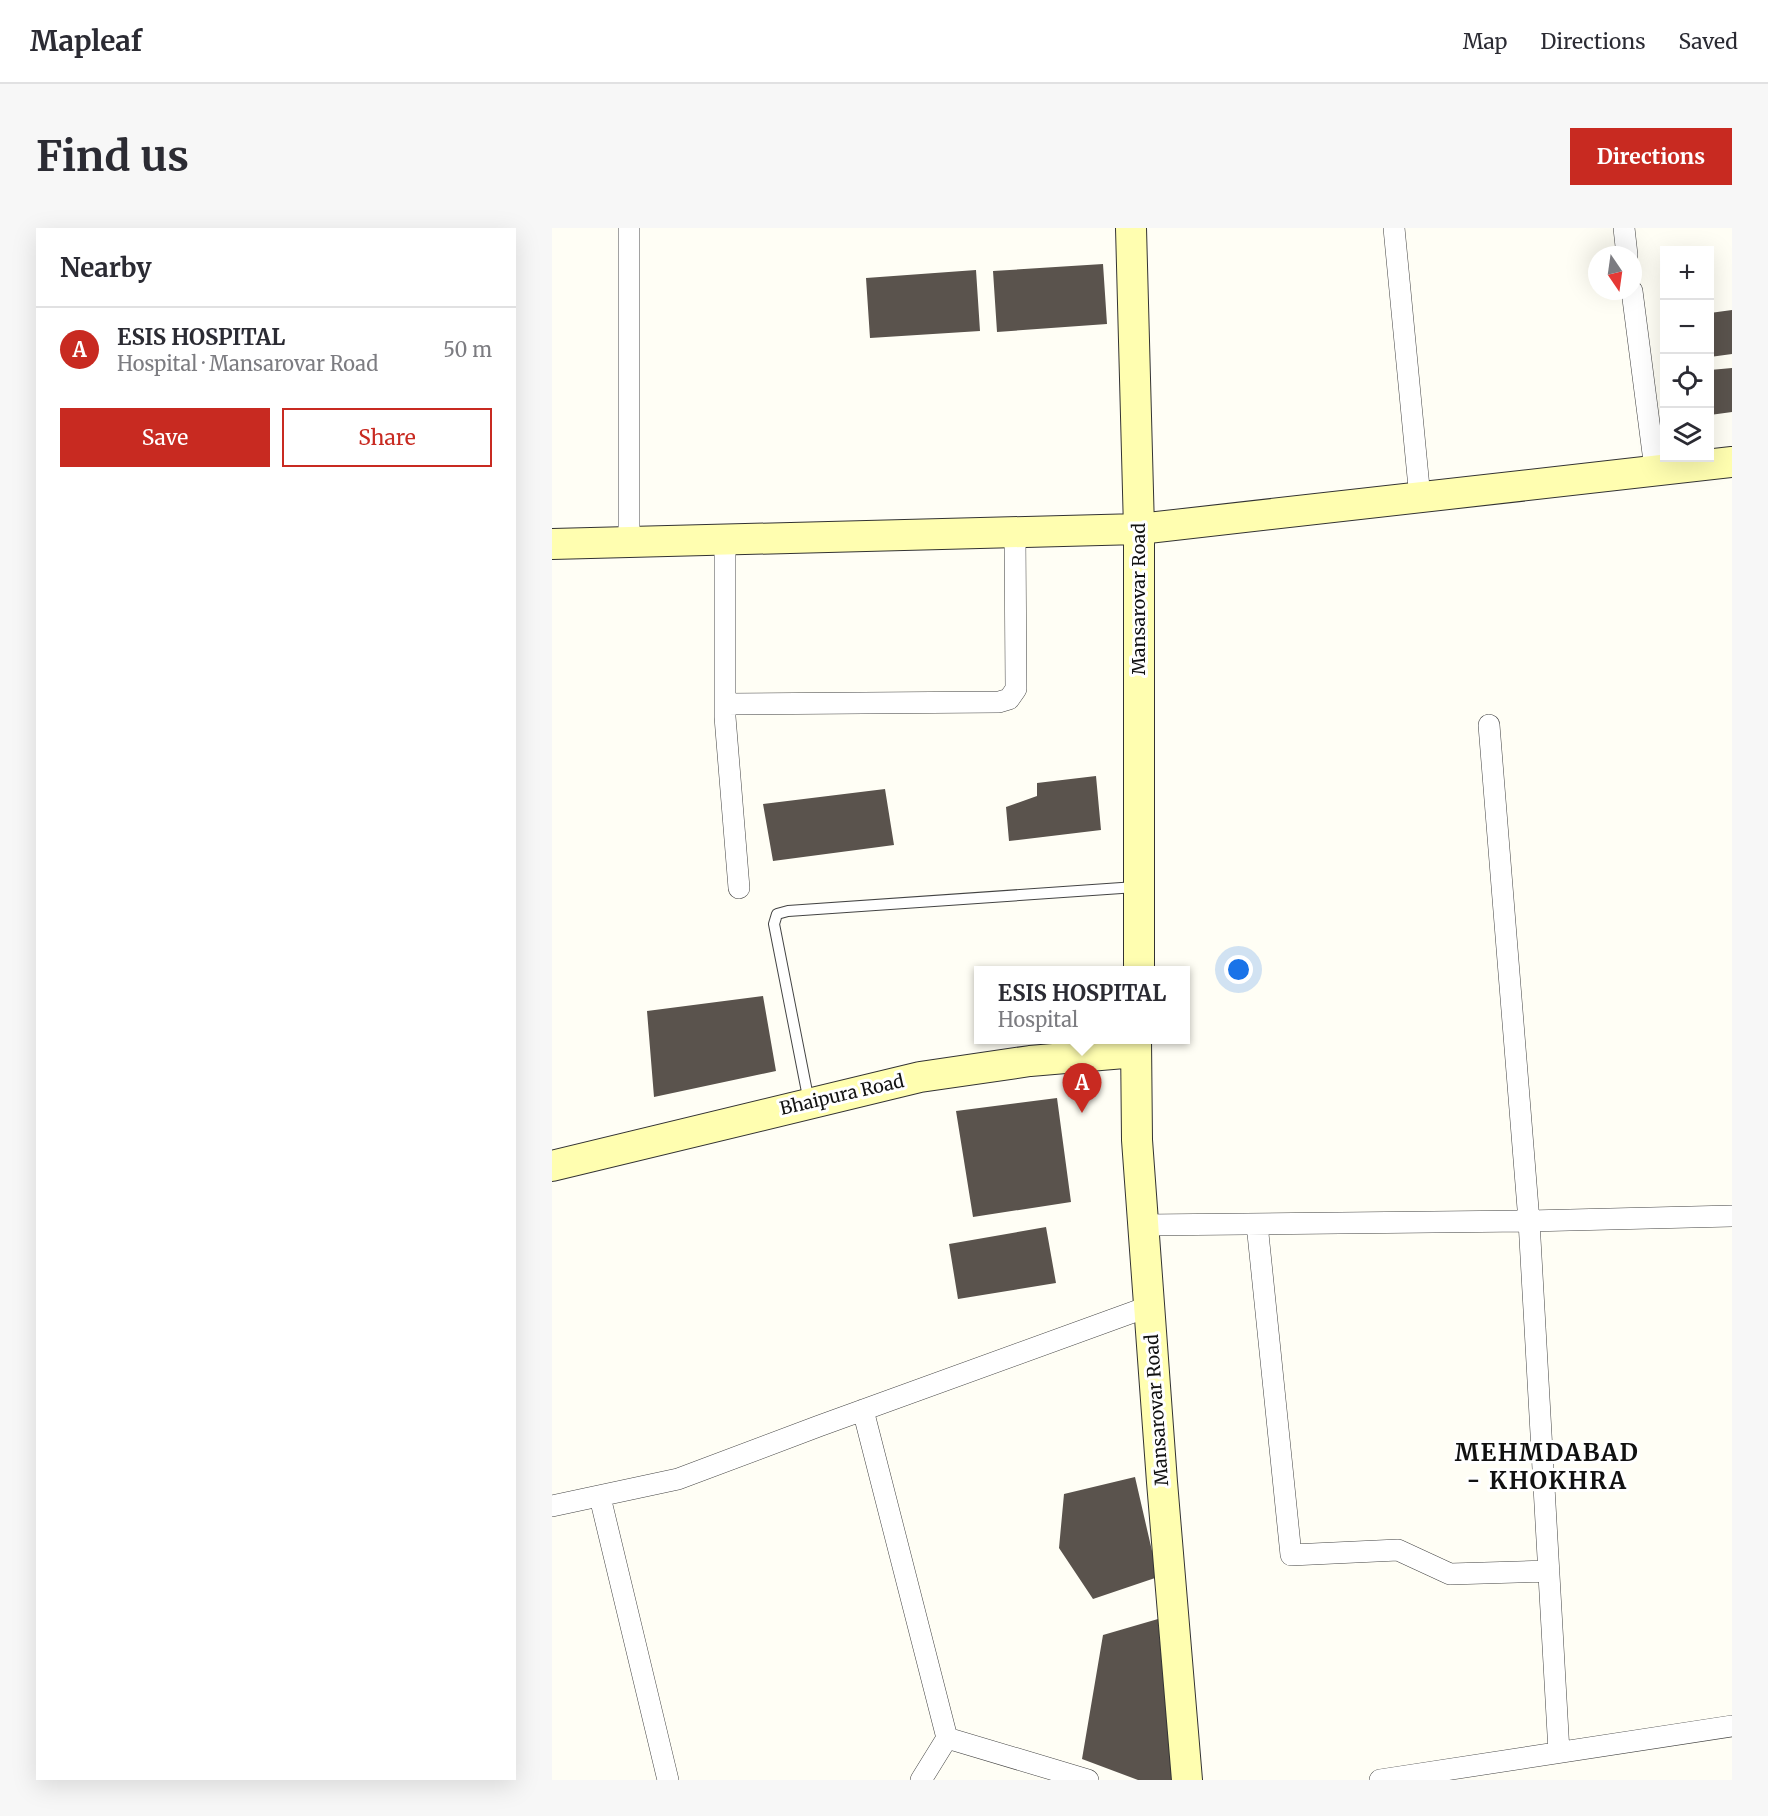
<!DOCTYPE html>
<html lang="en">
<head>
<meta charset="utf-8">
<style>
  body { margin:0; font-family:Merriweather,serif; background:#f7f7f7; color:#2b2b33 }
  .controls { position:absolute; right:18px; top:18px; display:grid; overflow:hidden; border-radius:0px; box-shadow:0 6px 24px #0002 }
  .controls button { width:54px; height:54px; display:grid; place-items:center; padding:0; border:0; border-bottom:2px solid #e1e1e2; background:#fff; color:#2b2b33; font:30px sans-serif }
  .compass { position:absolute; left:1036px; top:18px; width:54px; height:54px; border-radius:50%; background:#fff; box-shadow:0 6px 24px #0002; rotate:167deg }
  .you { position:absolute; left:687px; top:742px; width:21px; height:21px; margin:-15px; border:4px solid #fff; border-radius:50%; background:#1a73e8; box-shadow:0 0 0 9px #1a73e833 }
  .badge { display:grid; place-items:center; width:39px; height:39px; border-radius:50%; background:#c82a21; color:#fff; font-size:20px; font-weight:700 }
  .pin { position:absolute; translate:-50% -50px; filter:drop-shadow(0 2px 3px #0008) }
  .pin::after { content:''; position:absolute; top:32px; width:21px; height:18px; background:inherit; clip-path:polygon(0 0,100% 0,50% 100%) }
  .popup { position:absolute; left:422px; top:738px; width:216px; height:78px; box-sizing:border-box; display:grid; place-content:center; border-radius:0px; background:#fff; filter:drop-shadow(0 2px 4px #0005); font-size:20px; white-space:nowrap; color:#7c7c81 }
  .popup b { font-size:22px; color:#2b2b33 }
  .popup::after { content:''; position:absolute; left:50%; top:100%; margin-left:-12px; border:12px solid transparent; border-top-color:#fff }
  .list { margin:0; padding:0; list-style:none }
  h2 { display:flex; justify-content:space-between; align-items:center; height:78px; margin:0; padding:0 24px; font-size:26px }
  h2 small { font-size:20px; font-weight:400; color:#7c7c81 }
  .list li { display:grid; grid-template-columns:39px 1fr auto; gap:18px; align-items:center; box-sizing:border-box; height:84px; padding:0 24px; border-top:2px solid #e1e1e2 }
  .list b { display:block; font-size:22px; white-space:nowrap }
  .list p { margin:0; font-size:20px; white-space:nowrap; color:#7c7c81 }
  .list em { font-size:20px; font-style:normal; color:#7c7c81 }
  .actions { display:flex; gap:12px; padding:18px 24px }
  .actions a { flex:1; padding:14px 0; border:2px solid #c82a21; border-radius:0px; text-align:center; font-size:21px; color:#c82a21 }
  .actions .main { background:#c82a21; color:#fff }
  .icon { flex:none; width:33px; height:33px; fill:none; stroke:currentColor; stroke-width:2; stroke-linecap:round; stroke-linejoin:round }
  .map { position:relative; flex:none; width:1180px; height:1552px; overflow:hidden; border-radius:0px }
  header { display:flex; align-items:center; gap:36px; box-sizing:border-box; height:84px; padding:0 30px; background:#fff; border-bottom:2px solid #e1e1e2 }
  header strong { font-size:28px }
  nav { display:flex; gap:33px; margin-inline-start:auto; font-size:21px }
  .intro { display:flex; align-items:center; justify-content:space-between; box-sizing:border-box; height:144px; padding:0 36px }
  h1 { margin:0; font-size:42px }
  .button { padding:15px 27px; border-radius:0px; background:#c82a21; color:#fff; font-size:21px; font-weight:700 }
  main { display:flex; gap:36px; padding:0 36px }
  aside { flex:1; background:#fff; border-radius:0px; box-shadow:0 6px 24px #0002 }
  .map>svg:first-child { display:block }
  .building { fill:#5a534d }
  .lines { fill:none; stroke-linecap:round; stroke-linejoin:round }
  .lane-casing { stroke:#444; stroke-width:12 }
  .street-casing { stroke:#444; stroke-width:22 }
  .secondary-casing { stroke:#333; stroke-width:32 }
  .lane { stroke:#fff; stroke-width:10 }
  .street { stroke:#fff; stroke-width:21 }
  .secondary { stroke:#fffeb0; stroke-width:30 }
  .labels { text-anchor:middle; stroke-width:6; stroke-linejoin:round; paint-order:stroke }
  .street-label { font-size:18px; fill:#111; stroke:#fff }
  .district-label { font-size:24px; font-weight:bold; letter-spacing:1.5px; fill:#111; stroke:#fff }
</style>
</head>
<body>
<header>
<strong>Mapleaf</strong>
<nav><a>Map</a><a>Directions</a><a>Saved</a></nav>
</header>
<div class="intro"><h1>Find us</h1><a class="button">Directions</a></div>
<main>
<aside>
<h2>Nearby<small></small></h2>
<ul class="list">
<li><span class="badge">A</span><div><b>ESIS HOSPITAL</b><p>Hospital · Mansarovar Road</p></div><em>50 m</em></li>
</ul>
<div class="actions"><a class="main">Save</a><a>Share</a></div>
</aside>
<div class="map">
<svg width="1180" height="1552" viewBox="0 0 1180 1552">
  <rect width="100%" height="100%" fill="#fffef5"/>
  <path class="building" d="M551,36l4,60 -110,8 -4,-61z
    M424,42l4,61 -110,7 -4,-60z
    M1180,82v44l-22,3v-44z
    M1180,140v44l-22,3v-45z
    M544,548l5,54 -92,11 -3,-34 31,-11v-13z
    M333,561l9,56 -121,16 -10,-57z
    M211,768l13,75 -122,26 -7,-86z
    M505,870l14,104 -98,15 -17,-106z
    M494,999l10,56 -98,16 -9,-55z
    M583,1249l23,100 -65,22 -34,-51 5,-54z
    M606,1391l14,161h-34l-56,-21 21,-124z"/>
  <g class="lines">
    <defs>
      <path id="lane" d="M257,874l-35,-178 3,-10 11,-3 348,-24"/>
      <path id="street" d="M77,0v315
        M842,0l26,270
        M1072,0l3,27
        M1080,63l23,178
        M173,313v176l14,171
        M173,476l274,-2 10,-3 7,-10 -1,-156
        M937,497l40,496 30,531
        M705,996l34,331 107,-5 52,24 99,-3
        M592,997l385,-4 203,-5
        M311,1182l84,328
        M48,1269l68,283
        M0,1278l126,-27 141,-53 331,-120
        M369,1552l26,-42 141,42
        M828,1552l352,-54"/>
      <path id="secondary" d="M579,0l8,301v441
        M0,316l587,-15 593,-67
        M584,812l1,100 25,342 25,298
        M0,938l368,-89 110,-16 106,-9"/>
    </defs>
    <use href="#lane" class="lane-casing"/>
    <use href="#street" class="street-casing"/>
    <use href="#secondary" class="secondary-casing"/>
    <use href="#lane" class="lane"/>
    <use href="#street" class="street"/>
    <use href="#secondary" class="secondary"/>
  </g>
  <g class="labels">
    <g class="street-label">
      <text transform="translate(587 371) rotate(-90)" y="6">Mansarovar Road</text>
      <text transform="translate(290 867) rotate(-13)" y="6">Bhaipura Road</text>
      <text transform="translate(605 1182) rotate(-94)" y="6">Mansarovar Road</text>
    </g>
    <g class="district-label">
      <text x="995" y="1233">MEHMDABAD<tspan x="995" dy="28">- KHOKHRA</tspan></text>
    </g>
  </g>
</svg>
<div class="controls">
<button>+</button>
<button>−</button>
<button><svg class="icon" aria-label="locate" viewBox="0 0 24 24"><circle cx="12" cy="12" r="6"/><path d="M12 2v4M12 18v4M2 12h4M18 12h4"/></svg></button>
<button><svg class="icon" aria-label="layers" viewBox="0 0 24 24"><path d="M12 4l9 5-9 5-9-5zM3 14l9 5 9-5"/></svg></button>
</div>
<svg class="compass" viewBox="-18 -18 36 36"><path d="M0-13l5 13h-10z" fill="#e53935"/><path d="M0 13l5-13h-10z" fill="#7c7c81"/></svg>
<div class="you"></div>
<div class="pin badge" style="left:530px;top:885px">A</div>
<div class="popup"><b>ESIS HOSPITAL</b>Hospital</div>
</div>
</main>
</body>
</html>
